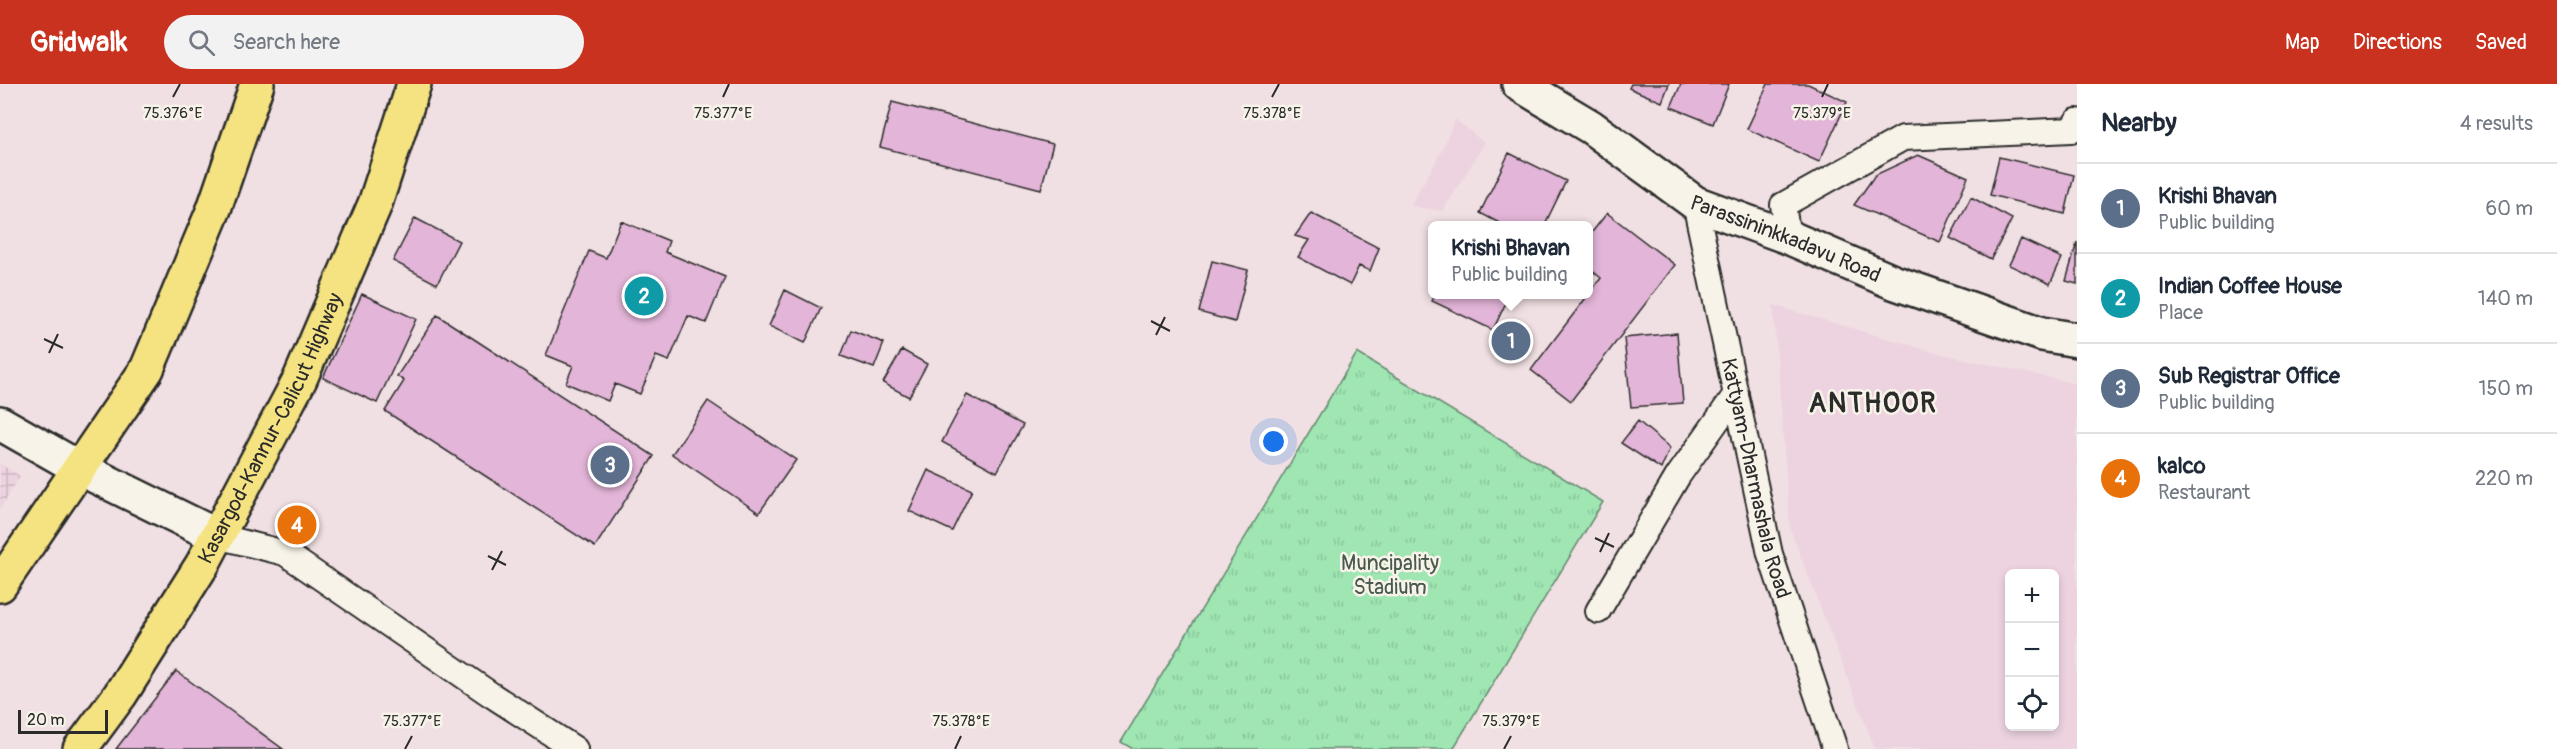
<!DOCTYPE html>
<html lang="en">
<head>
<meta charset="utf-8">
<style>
  body { margin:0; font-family:Pangolin,sans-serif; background:#f2f2f3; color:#1f2937 }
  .controls { position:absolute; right:18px; bottom:18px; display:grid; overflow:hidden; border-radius:9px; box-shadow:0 3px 9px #0003 }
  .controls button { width:54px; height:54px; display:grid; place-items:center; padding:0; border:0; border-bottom:2px solid #e0e1e3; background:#fff; color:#1f2937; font:30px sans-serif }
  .scale { position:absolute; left:18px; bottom:15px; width:90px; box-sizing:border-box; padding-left:6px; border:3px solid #2b2b2b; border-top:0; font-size:16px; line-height:21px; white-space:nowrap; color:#2b2b2b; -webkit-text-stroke:4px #f7f3e8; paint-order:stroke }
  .you { position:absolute; left:1274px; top:358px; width:21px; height:21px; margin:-15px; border:4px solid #fff; border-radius:50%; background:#1a73e8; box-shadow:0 0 0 9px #1a73e833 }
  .badge { display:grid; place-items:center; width:39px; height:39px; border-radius:50%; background:#c8321e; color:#fff; font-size:20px; font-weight:700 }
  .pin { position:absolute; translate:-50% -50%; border:3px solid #fff; box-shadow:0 2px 6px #0006 }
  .popup { position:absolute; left:1428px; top:137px; width:165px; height:78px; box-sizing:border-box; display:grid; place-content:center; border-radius:9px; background:#fff; filter:drop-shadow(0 2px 4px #0005); font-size:20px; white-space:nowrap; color:#747a83 }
  .popup b { font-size:22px; color:#1f2937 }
  .popup::after { content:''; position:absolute; left:50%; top:100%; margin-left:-12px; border:12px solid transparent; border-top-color:#fff }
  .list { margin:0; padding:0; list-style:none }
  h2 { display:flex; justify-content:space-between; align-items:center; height:78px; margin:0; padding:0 24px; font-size:26px }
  h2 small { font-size:20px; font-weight:400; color:#747a83 }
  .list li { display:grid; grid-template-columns:39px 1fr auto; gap:18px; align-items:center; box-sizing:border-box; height:90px; padding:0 24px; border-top:2px solid #e0e1e3 }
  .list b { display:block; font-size:22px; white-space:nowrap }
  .list p { margin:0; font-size:20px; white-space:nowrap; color:#747a83 }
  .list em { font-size:20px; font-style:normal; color:#747a83 }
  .icon { flex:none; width:33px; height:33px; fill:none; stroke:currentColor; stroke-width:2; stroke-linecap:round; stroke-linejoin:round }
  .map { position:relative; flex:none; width:2077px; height:665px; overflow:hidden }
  header { display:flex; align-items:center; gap:36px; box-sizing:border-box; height:84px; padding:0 30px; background:#c8321e; color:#fff }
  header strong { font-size:28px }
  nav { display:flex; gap:33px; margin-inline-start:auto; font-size:21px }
  .search { width:420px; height:54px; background:#f2f2f3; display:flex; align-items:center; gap:15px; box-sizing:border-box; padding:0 21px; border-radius:33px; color:#747a83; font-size:22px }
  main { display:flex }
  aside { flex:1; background:#fff }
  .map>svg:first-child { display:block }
  .built { fill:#edd3e0; fill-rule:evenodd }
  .industrial { fill:url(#industrial-grid) }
  .park { fill:url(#park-tufts); stroke:#65886f; stroke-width:1.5 }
  .building { fill:#e3b5d8; stroke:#2b2b2b; stroke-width:1.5 }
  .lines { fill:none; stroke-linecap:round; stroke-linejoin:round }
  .street-casing { stroke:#2b2b2b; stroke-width:28 }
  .secondary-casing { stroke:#2b2b2b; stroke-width:38 }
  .highway-casing { stroke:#2b2b2b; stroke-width:38 }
  .street { stroke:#f7f3e8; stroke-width:24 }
  .secondary { stroke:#f7f3e8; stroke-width:33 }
  .highway { stroke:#f5e382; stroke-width:33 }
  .ticks { fill:none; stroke:#2b2b2b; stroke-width:2 }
  .labels { text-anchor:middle; stroke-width:5; stroke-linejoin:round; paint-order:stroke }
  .street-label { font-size:21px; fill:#2b2b2b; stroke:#f7f3e8 }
  .park-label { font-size:21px; fill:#485a4d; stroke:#f7f3e8 }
  .district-label { font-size:27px; font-weight:bold; letter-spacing:1.5px; fill:#2b2b2b; stroke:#f7f3e8 }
  .ticks-label { font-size:15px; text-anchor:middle; fill:#2b2b2b; stroke:#f7f3e8; stroke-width:5; stroke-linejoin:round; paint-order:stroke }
</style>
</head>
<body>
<header>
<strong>Gridwalk</strong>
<div class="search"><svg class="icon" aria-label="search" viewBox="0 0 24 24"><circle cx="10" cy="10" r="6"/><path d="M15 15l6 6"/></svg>Search here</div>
<nav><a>Map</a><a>Directions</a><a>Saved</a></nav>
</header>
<main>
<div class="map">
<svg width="2077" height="665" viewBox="0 0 2077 665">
  <defs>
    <pattern id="industrial-grid" width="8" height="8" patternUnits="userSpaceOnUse" patternTransform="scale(1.5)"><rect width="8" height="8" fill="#edd3e0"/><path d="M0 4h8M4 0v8" fill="none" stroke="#cbb5c0"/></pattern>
    <pattern id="park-tufts" width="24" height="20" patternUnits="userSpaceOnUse" patternTransform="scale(1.5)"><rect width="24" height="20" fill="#9fe6b3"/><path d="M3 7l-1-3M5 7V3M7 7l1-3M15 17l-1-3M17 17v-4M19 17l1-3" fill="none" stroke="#89c59a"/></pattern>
  </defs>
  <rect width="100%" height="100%" fill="#f1e0e3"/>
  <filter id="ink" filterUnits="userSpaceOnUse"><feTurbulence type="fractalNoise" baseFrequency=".0167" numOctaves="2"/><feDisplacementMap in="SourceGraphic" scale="12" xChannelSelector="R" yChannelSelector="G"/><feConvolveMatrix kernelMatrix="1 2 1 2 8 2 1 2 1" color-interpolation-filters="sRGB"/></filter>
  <g filter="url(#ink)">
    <path class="built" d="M1455,35l30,24 -42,68 -33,-5 32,-56z
      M1773,221l157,46 147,33v365h-202l-85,-220zM2010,490h44v152h-44z"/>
    <path class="industrial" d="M0,380l20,12 -20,34z"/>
    <path class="park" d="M1357,269l246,149 -150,247h-320l-12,-7z"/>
    <path class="building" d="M1631,0h38l-7,18 -33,-14z
      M1681,0h48l-16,40 -42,-17z
      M1768,0h40l39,18 -28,60 -72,-33z
      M892,18l161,42 -12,45 -161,-42z
      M1509,69l57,28 -22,45h-39l-25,-13z
      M1918,71l50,22 -28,65 -86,-37 21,-30z
      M1999,73l75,18 -9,39 -75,-19z
      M1971,113l41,22 -21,40 -41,-21z
      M1311,129l68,35 -9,23 -11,-5 -9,19 -52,-28 11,-17 -14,-4z
      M1607,129l68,52 -104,136 -40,-31 70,-92 -12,-10v-32z
      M415,134l44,23 -22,43 -44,-23z
      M621,137l48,20 -4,11 60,25 -19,46 -18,-7 -19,45 -13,-5 -16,38 -25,-10 -7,17 -42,-18 7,-17 -27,-11 43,-104 17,7z
      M2021,155l41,19 -12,26 -41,-19z
      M2077,158v42l-11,-3z
      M1212,177l36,9 -13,52 -36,-10z
      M785,206l36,18 -16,35 -36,-17z
      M362,210l54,25 -39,84 -54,-25z
      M1436,210h74l-17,36 -61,-29z
      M437,231l217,141 -59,91 -210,-136 19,-30 -7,-5z
      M851,246l33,13 -10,25 -33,-12z
      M1677,249l6,70 -52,4 -7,-69z
      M902,266l25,14 -18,33 -26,-14z
      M967,311l56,30 -26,47 -55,-30z
      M708,317l88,59 -37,53 -87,-59z
      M1638,337l32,27 -9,21 -40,-26z
      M928,386l44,20 -20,41 -43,-20z
      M176,587l107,78h-167z"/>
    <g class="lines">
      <defs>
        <g id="street">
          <path id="s1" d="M1695,119l75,351 65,195"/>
          <path d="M1788,153l-5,-32 120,-67 168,-8 6,-9"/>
          <path d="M217,452l68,17 205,141 85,55"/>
          <path d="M1598,527l80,-135 58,-82"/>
        </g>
        <g id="secondary">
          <path id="s2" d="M1519,0l72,43 104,76 93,34 105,45 149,52 35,6"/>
          <path d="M0,339l79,45 138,68"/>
        </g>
        <g id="highway">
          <path d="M0,501l147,-216 67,-160 43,-125"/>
          <path id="s3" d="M80,665l40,-54 82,-130 98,-186 75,-175 39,-120"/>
        </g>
      </defs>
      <use href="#street" class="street-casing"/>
      <use href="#secondary" class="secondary-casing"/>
      <use href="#highway" class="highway-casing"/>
      <use href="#street" class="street"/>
      <use href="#secondary" class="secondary"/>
      <use href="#highway" class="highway"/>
    </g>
  </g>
  <path class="ticks" d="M173,13l7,-13M723,13l6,-13M1272,13l7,-13M1822,13l6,-13M1151,237l19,10M1156,251l9,-18M44,255l19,9M49,269l9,-19M1595,454l19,9M1600,468l9,-19M488,472l18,9M492,486l10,-19M405,665l7,-13M955,665l6,-13M1504,665l7,-13"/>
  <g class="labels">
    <g class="street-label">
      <text dy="7" stroke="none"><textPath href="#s2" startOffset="310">Parassininkkadavu Road</textPath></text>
      <text dy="7" stroke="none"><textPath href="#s3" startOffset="374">Kasargod-Kannur-Calicut Highway</textPath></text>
      <text dy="7" stroke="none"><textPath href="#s1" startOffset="282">Kattyam-Dharmashala Road</textPath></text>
    </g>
    <g class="park-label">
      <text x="1390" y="486">Muncipality<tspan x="1390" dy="24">Stadium</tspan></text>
    </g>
    <g class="district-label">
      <text x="1873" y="328">ANTHOOR</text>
    </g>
  </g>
  <g class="ticks-label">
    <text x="173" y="34">75.376°E</text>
    <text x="723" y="34">75.377°E</text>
    <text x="1272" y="34">75.378°E</text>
    <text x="1822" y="34">75.379°E</text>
    <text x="412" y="642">75.377°E</text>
    <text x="961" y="642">75.378°E</text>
    <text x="1511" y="642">75.379°E</text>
  </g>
</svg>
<div class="controls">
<button>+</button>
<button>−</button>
<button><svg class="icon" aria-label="locate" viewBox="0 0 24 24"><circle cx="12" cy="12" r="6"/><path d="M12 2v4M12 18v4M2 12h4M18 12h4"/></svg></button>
</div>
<div class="scale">20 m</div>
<div class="you"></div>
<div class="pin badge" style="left:1511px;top:257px;background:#5c6f8a">1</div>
<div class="popup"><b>Krishi Bhavan</b>Public building</div>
<div class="pin badge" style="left:644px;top:212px;background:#0f9aa8">2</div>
<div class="pin badge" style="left:610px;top:381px;background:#5c6f8a">3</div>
<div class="pin badge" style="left:297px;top:441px;background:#e8710a">4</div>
</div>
<aside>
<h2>Nearby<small>4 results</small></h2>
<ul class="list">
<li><span class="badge" style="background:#5c6f8a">1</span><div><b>Krishi Bhavan</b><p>Public building</p></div><em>60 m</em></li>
<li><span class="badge" style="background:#0f9aa8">2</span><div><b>Indian Coffee House</b><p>Place</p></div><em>140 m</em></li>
<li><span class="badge" style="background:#5c6f8a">3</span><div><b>Sub Registrar Office</b><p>Public building</p></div><em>150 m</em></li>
<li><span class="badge" style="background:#e8710a">4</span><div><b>kalco</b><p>Restaurant</p></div><em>220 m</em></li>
</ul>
</aside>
</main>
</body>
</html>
